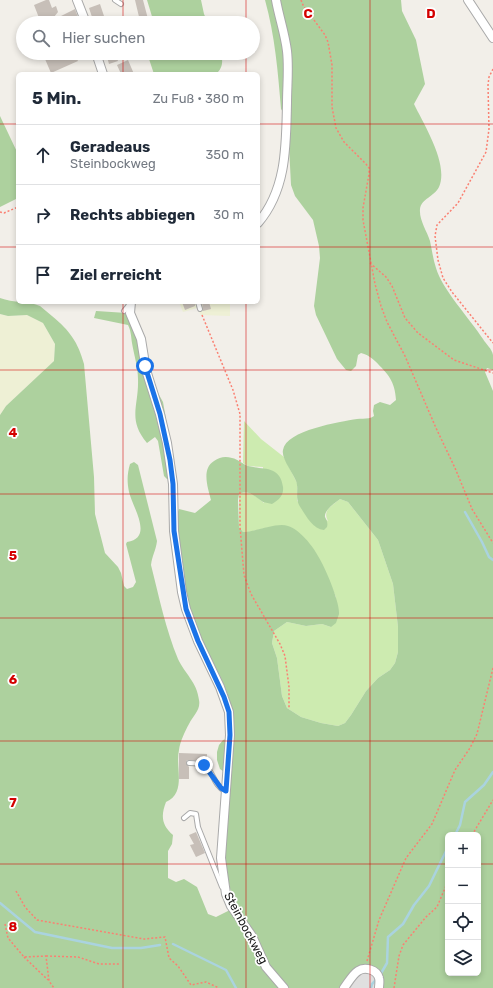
<!DOCTYPE html>
<html lang="de">
<head>
<meta charset="utf-8">
<style>
  body { margin:0; font-family:Rubik,sans-serif; background:#f6f6f7; color:#1f2937 }
  .controls { position:absolute; right:12px; bottom:12px; display:grid; overflow:hidden; border-radius:6px; box-shadow:0 2px 6px #0003 }
  .controls button { width:36px; height:36px; display:grid; place-items:center; padding:0; border:0; border-bottom:1px solid #e0e1e3; background:#fff; color:#1f2937; font:20px sans-serif }
  .stop { position:absolute; width:12px; height:12px; margin:-9px; border:3px solid #1a73e8; border-radius:50%; background:#fff }
  .stop.end { background:#1a73e8; border-color:#fff; box-shadow:0 1px 4px #0008 }
  .list { margin:0; padding:0; list-style:none }
  h2 { display:flex; justify-content:space-between; align-items:center; height:52px; margin:0; padding:0 16px; font-size:17px }
  h2 small { font-size:13px; font-weight:400; color:#747a83 }
  .list li { display:grid; grid-template-columns:26px 1fr auto; gap:12px; align-items:center; box-sizing:border-box; height:60px; padding:0 16px; border-top:1px solid #e0e1e3 }
  .list b { display:block; font-size:15px; white-space:nowrap }
  .list p { margin:0; font-size:13px; white-space:nowrap; color:#747a83 }
  .list em { font-size:13px; font-style:normal; color:#747a83 }
  .icon { flex:none; width:22px; height:22px; fill:none; stroke:currentColor; stroke-width:2; stroke-linecap:round; stroke-linejoin:round }
  .map { position:relative; flex:none; width:493px; height:988px; overflow:hidden }
  .search { position:absolute; background:#fff; box-shadow:0 2px 6px #0003; left:16px; top:16px; width:244px; height:44px; display:flex; align-items:center; gap:10px; box-sizing:border-box; padding:0 14px; border-radius:22px; color:#747a83; font-size:15px }
  .panel { position:absolute; background:#fff; box-shadow:0 2px 6px #0003; left:16px; top:72px; width:244px; height:232px; border-radius:6px }
  .map>svg:first-child { display:block }
  .residential { fill:#e0dfdf }
  .farmland { fill:#eef0d5 }
  .grass { fill:#cdebb0 }
  .forest { fill:#add19e; fill-rule:evenodd }
  .lines { fill:none; stroke-linecap:round; stroke-linejoin:round }
  .stream { stroke:#aad3df; stroke-width:2.5 }
  .building { fill:#c7bfb8 }
  .lane-casing { stroke:#a9a9a9; stroke-width:6 }
  .street-casing { stroke:#a9a9a9; stroke-width:10 }
  .path { stroke:#fa8072; stroke-width:1.5; stroke-dasharray:2 2; stroke-linecap:butt }
  .lane { stroke:#fff; stroke-width:4 }
  .street { stroke:#fff; stroke-width:8 }
  .route { stroke:#1a73e8; stroke-width:5 }
  .grid { fill:none; stroke:#d40000; stroke-width:1; stroke-opacity:0.55 }
  .labels { text-anchor:middle; stroke-width:3.5; stroke-linejoin:round; paint-order:stroke }
  .street-label { font-size:12px; fill:#222; stroke:#fff }
  .grid-label { font-size:13px; text-anchor:middle; font-weight:bold; fill:#d40000; stroke:#fff; stroke-width:3.5; stroke-linejoin:round; paint-order:stroke }
</style>
</head>
<body>
<div class="map">
<svg width="493" height="988" viewBox="0 0 493 988">
  <rect width="100%" height="100%" fill="#f2efe9"/>
  <path class="residential" d="M362,972l13,3 2,13h-30l10,-13z"/>
  <path class="farmland" d="M179,302h51v14l-29,-1 -4,-7 -14,4z
    M0,314l8,2 19,-1 16,8 12,21 -1,17 -48,45 -6,9z"/>
  <path class="grass" d="M244,421l17,18 23,18 13,26v18l31,20c-6,-11 4,-15 12,-22l8,3 30,38 15,44 5,43v25l-3,11 -5,7 -12,8 -12,13 -15,24 -6,8 -7,3 -17,-3 -20,-6 -14,-9 -5,-12 -5,-38 -5,-15 2,-12 13,-9 19,4 16,-2 9,3 5,-30 -5,-11 -61,-59 -22,5h-5l-4,-5v-33c10,-5 18,3 25,9l-1,-36 -15,-1 -5,-3z"/>
  <path class="forest" d="M147,0h54l3,14 4,9h-54z
    M265,0h136l1,11 14,29 9,44 -11,20c10,21 35,60 25,83 -4,9 -18,12 -19,22 -1,11 7,22 10,32 2,9 3,18 6,27 6,21 34,51 47,71 3,5 9,10 10,16 0,4 0,10 0,15l-6,-2 -2,4 8,19v597h-116v-7l-6,-9 -12,1 -12,15h-347v-573l6,-9 48,-45 1,-17 -12,-21 -16,-8 -19,1 -8,-2v-16c13,5 29,3 40,8 4,3 8,7 12,10 18,15 26,26 32,48l10,113 1,37 10,39 13,14 3,6 3,13 3,3 6,-2 3,-5 -10,-38 1,-2c27,-4 6,-34 2,-50 -2,-10 -2,-18 1,-28l4,-2 4,3 19,76c-1,9 -5,15 -6,24 8,32 15,65 27,94 7,15 19,23 21,41 2,10 -6,16 -10,24 -4,7 -9,18 -10,26 -4,17 8,43 -13,52 -5,13 -5,23 7,33l-1,9 -4,7v27l8,4 8,-3 13,8 11,27 8,3 20,-10c-17,-42 -9,-87 -6,-131l-10,-7 -3,-9v-8l2,-7 4,-5 10,-3c0,-10 1,-21 -2,-31 -6,-28 -27,-56 -38,-83 -11,-31 -13,-73 -17,-106l3,-8 16,4 16,-13c-3,-12 -10,-31 3,-39 6,-4 11,-5 18,-3 6,1 10,6 16,8 16,4 32,-1 35,21 1,8 -4,13 -11,17 -3,-1 -6,-1 -9,-2 -8,-5 -14,-13 -24,-8l-1,6 1,27 4,5c12,0 34,-10 45,-6 11,3 25,20 30,30 7,11 22,46 21,58 -1,3 -2,6 -3,9l-5,4 -9,-3 -16,2 -19,-4 -13,9 -2,12 5,15 5,38 5,12 14,9 20,6 17,3 7,-3 6,-8 15,-24 12,-13 12,-8 5,-7 3,-11v-25l-5,-43 -15,-44 -30,-38 -8,-3c-5,4 -16,11 -15,18 2,4 3,6 2,10l-3,3c-12,-1 -19,-16 -25,-25 -4,-8 0,-17 -3,-24 -3,-8 -15,-23 -13,-31 3,-20 57,-28 74,-31 6,-1 12,1 17,-3l-1,-5 1,-6 6,-3 10,3 6,-5c-1,-19 -8,-26 -21,-39 -5,-4 -7,-6 -14,-8l-3,2 -2,11 -5,5 -5,-1 -9,-11 -21,-44 -2,-9 6,-48 -1,-12 -6,-26 -18,-24 -4,-11 -2,-39 -6,-34 -2,-3c-3,-37 -6,-73 -16,-109zM448,835h30v138h-30z
    M147,53h74c2,8 2,15 -5,21h-62z
    M0,116l18,38v44l-18,9z
    M96,311l31,2 27,73 9,16 12,68 -5,9h-3l-3,-3 -6,-35 -3,-4 -8,6c-20,-24 -8,-37 -9,-64 0,-12 -4,-24 -6,-36 -1,-7 -1,-12 -4,-18l-34,-7z"/>
  <g class="lines">
    <path class="stream" d="M465,512l17,30 7,15 4,3
      M455,835l5,-10 5,-23 19,-17 9,-13
      M0,903l35,29 77,16h29l19,-3
      M173,944l53,26 10,18
      M380,975l7,-12 1,-26 15,-13 11,-19 15,-19 19,-39
      M371,988l1,-4 5,-5"/>
  </g>
  <path class="building" d="M46,0h3l3,8 4,-2 2,6 -4,5 -13,6 -7,-18z
    M135,0h8l5,19 -8,2z
    M100,4l4,12 -11,4 -4,-12z
    M75,9l5,14h-20l-3,-5z
    M58,53h16l4,8 -27,12 -6,-14z
    M106,53h9l3,8 -9,3z
    M128,60l6,14h-13l-4,-9z
    M182,302h13v4l-10,4z
    M202,302h7l2,7 -8,2z
    M179,753l28,1v7l-20,-1 -1,3 3,4v12h-10z
    M196,832l9,21 -9,4 -6,-12 4,-1 -5,-9z"/>
  <g class="lines">
    <defs>
      <path id="lane" d="M115,0l6,4
        M198,302l2,7
        M124,311l6,-7
        M189,763c29,0 19,19 36,28
        M184,818l6,-5 6,1 2,13 24,60"/>
      <path id="street" d="M77,0l9,23
        M468,0l25,38
        M96,53l7,21
        M258,223c29,-34 28,-78 29,-120 0,-17 2,-35 0,-52 -2,-17 -8,-34 -11,-51
        M131,302l-1,11 11,26 5,31 14,44 7,29 6,41 1,47 8,61 4,17 12,32 22,46 9,25 1,23 -9,123 5,36 5,12 21,30 14,31 18,21
        M344,988c4,-5 8,-13 14,-17 7,-5 19,-1 21,7 1,3 0,7 0,10"/>
    </defs>
    <use href="#lane" class="lane-casing"/>
    <use href="#street" class="street-casing"/>
    <path class="path" d="M301,0l2,5 22,30 3,7 4,23v42l4,21 8,14 22,22 3,4v6l-6,34v12l12,64 6,22 6,16 18,34 31,72 19,40 17,41 21,34
      M493,69l-4,8 -1,8 1,44 -3,23 -28,51 -21,22 -2,11 3,24 5,18 9,14 41,51
      M0,212l4,1 14,-6
      M370,263l16,14 6,9 13,32 13,15 36,27 39,13
      M202,315l31,75 7,24v113l4,48 7,19 29,50 5,12 4,31v22
      M472,835l21,-35
      M16,891l9,16 12,13 107,19 21,-2 4,21 9,8 13,19 15,-3 13,6
      M5,924l3,14 16,19 22,-1 3,25 5,7
      M46,956l32,1 21,7h21
      M24,957l24,23
      M367,961l12,-41 27,-62 26,-34 23,-54 15,-22 7,-14 16,-66
      M394,988l5,-32 4,-11 23,-28 11,-10 11,-26"/>
    <use href="#lane" class="lane"/>
    <use href="#street" class="street"/>
  </g>
  <g class="lines">
    <path class="route" d="M145,366l15,48 10,46 3,24 1,47 12,78 12,32 26,56 5,15 1,23 -4,56 -5,-3 -17,-23"/>
  </g>
  <path class="grid" d="M123,0v23M246,0v23M370,0v988M123,53v21M246,53v21M0,124h18M258,124h235M0,247h18M258,247h235M123,302v686M246,302v686M0,370h493M0,494h493M0,618h493M0,741h493M0,864h448M478,864h15"/>
  <g class="labels">
    <g class="street-label">
      <text transform="translate(246 928) rotate(62)" y="4">Steinbockweg</text>
    </g>
  </g>
  <g class="grid-label">
    <text x="308" y="18">C</text>
    <text x="431" y="18">D</text>
    <text x="13" y="437">4</text>
    <text x="13" y="560">5</text>
    <text x="13" y="684">6</text>
    <text x="13" y="807">7</text>
    <text x="13" y="931">8</text>
  </g>
</svg>
<div class="controls">
<button>+</button>
<button>−</button>
<button><svg class="icon" aria-label="locate" viewBox="0 0 24 24"><circle cx="12" cy="12" r="6"/><path d="M12 2v4M12 18v4M2 12h4M18 12h4"/></svg></button>
<button><svg class="icon" aria-label="layers" viewBox="0 0 24 24"><path d="M12 4l9 5-9 5-9-5zM3 14l9 5 9-5"/></svg></button>
</div>
<div class="stop" style="left:145px;top:366px"></div>
<div class="stop end" style="left:204px;top:765px"></div>
<div class="search"><svg class="icon" aria-label="search" viewBox="0 0 24 24"><circle cx="10" cy="10" r="6"/><path d="M15 15l6 6"/></svg>Hier suchen</div>
<section class="panel">
<h2>5 Min.<small>Zu Fuß · 380 m</small></h2>
<ul class="list">
<li><svg class="icon" aria-label="ahead" viewBox="0 0 24 24"><path d="M12 20V5M6 11l6-6 6 6"/></svg><div><b>Geradeaus</b><p>Steinbockweg</p></div><em>350 m</em></li>
<li><svg class="icon" aria-label="right" viewBox="0 0 24 24"><path d="M7 20v-9h11M14 6l5 5-5 5"/></svg><div><b>Rechts abbiegen</b></div><em>30 m</em></li>
<li><svg class="icon" aria-label="arrive" viewBox="0 0 24 24"><path d="M6 21V4h12l-3 4 3 4H6"/></svg><div><b>Ziel erreicht</b></div></li>
</ul>
</section>
</div>
</body>
</html>
